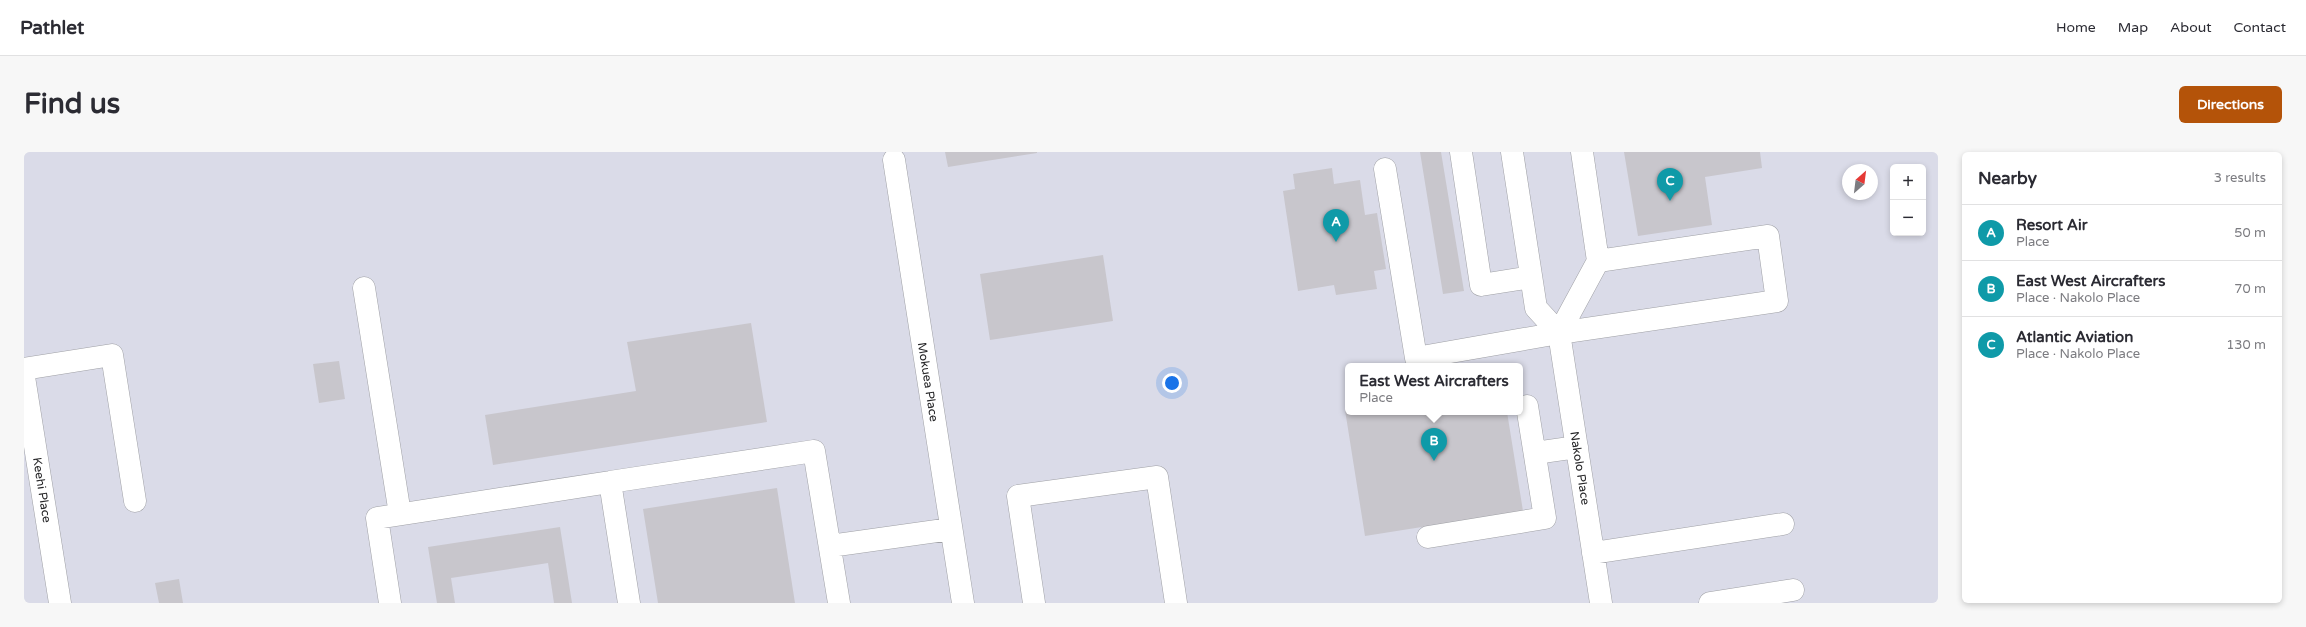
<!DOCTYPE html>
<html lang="en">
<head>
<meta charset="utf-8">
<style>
  body { margin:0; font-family:"Varela Round",sans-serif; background:#f7f7f7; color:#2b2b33 }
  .controls { position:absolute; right:12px; top:12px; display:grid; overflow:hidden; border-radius:6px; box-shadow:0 2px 6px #0003 }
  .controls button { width:36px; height:36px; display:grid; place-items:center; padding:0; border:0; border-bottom:1px solid #e1e1e2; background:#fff; color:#2b2b33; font:20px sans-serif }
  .compass { position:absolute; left:1818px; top:12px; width:36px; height:36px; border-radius:50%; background:#fff; box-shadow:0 2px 6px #0003; rotate:28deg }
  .you { position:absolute; left:1148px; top:231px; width:14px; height:14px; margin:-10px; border:3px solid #fff; border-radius:50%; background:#1a73e8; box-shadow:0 0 0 6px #1a73e833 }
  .badge { display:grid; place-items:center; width:26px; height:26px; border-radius:50%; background:#b45309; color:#fff; font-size:13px; font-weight:700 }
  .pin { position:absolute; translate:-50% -33px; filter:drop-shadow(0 1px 2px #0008) }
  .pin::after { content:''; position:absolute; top:21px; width:14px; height:12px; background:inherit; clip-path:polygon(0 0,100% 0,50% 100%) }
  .popup { position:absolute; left:1321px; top:211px; width:178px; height:52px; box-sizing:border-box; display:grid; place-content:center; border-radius:6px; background:#fff; filter:drop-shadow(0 1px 3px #0005); font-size:13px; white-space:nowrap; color:#7c7c81 }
  .popup b { font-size:15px; color:#2b2b33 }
  .popup::after { content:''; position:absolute; left:50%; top:100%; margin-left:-8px; border:8px solid transparent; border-top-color:#fff }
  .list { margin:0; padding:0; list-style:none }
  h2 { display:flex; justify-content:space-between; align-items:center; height:52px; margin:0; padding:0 16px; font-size:17px }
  h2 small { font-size:13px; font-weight:400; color:#7c7c81 }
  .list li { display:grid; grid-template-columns:26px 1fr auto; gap:12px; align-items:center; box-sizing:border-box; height:56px; padding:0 16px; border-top:1px solid #e1e1e2 }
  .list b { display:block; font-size:15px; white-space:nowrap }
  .list p { margin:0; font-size:13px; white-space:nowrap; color:#7c7c81 }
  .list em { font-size:13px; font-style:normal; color:#7c7c81 }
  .map { position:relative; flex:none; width:1914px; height:451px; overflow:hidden; border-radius:6px }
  header { display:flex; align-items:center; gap:24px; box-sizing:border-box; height:56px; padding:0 20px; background:#fff; border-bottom:1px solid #e1e1e2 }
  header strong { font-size:19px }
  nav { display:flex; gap:22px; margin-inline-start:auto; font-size:14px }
  .intro { display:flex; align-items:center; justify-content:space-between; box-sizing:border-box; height:96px; padding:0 24px }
  h1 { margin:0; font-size:28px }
  .button { padding:10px 18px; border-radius:6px; background:#b45309; color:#fff; font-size:14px; font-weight:700 }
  main { display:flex; gap:24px; padding:0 24px }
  aside { flex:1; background:#fff; border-radius:6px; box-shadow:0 2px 6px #0003 }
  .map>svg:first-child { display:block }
  .built { fill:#dadbe8; fill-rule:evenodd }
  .building { fill:#c8c6cc }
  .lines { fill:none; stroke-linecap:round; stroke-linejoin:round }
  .minor-casing { stroke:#9fa0a5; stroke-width:23 }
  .minor { stroke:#fff; stroke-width:22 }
  .labels { text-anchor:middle; stroke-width:3; stroke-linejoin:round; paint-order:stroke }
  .street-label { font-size:12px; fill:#262628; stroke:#fff }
</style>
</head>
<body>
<header>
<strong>Pathlet</strong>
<nav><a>Home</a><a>Map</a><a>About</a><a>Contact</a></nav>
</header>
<div class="intro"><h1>Find us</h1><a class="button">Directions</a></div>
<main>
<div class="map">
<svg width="1914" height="451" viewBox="0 0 1914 451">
  <rect width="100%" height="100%" fill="#e5e6ec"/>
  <path class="built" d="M0,0h1914v451h-1914zM1869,15h30v66h-30zM1824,18h24v24h-24zM1324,214h172v46h-172z"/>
  <path class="building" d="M921,0h92v1l-89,14z
    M1396,0h21l23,139 -21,3z
    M1600,0h136l2,16 -57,9 7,48 -74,11z
    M1308,16l2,16 26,-4 5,35 12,-2 9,56 -12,2 3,18 -41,6 -2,-10 -36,6 -15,-100 12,-2 -2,-15z
    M1079,103l10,66 -123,19 -10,-66z
    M727,171l16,99 -274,43 -8,-50 151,-24 -9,-49z
    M315,209l6,38 -26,4 -6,-39z
    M1321,258h3v2h159l16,99 -158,25z
    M753,336l18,115h-137l-15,-94z
    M536,375l12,76h-18l-6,-40 -97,15 4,25h-18l-9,-56z
    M155,427l4,24h-24l-4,-20z"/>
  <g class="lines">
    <defs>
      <path id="minor" d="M1437,0l20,133 50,-8
        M1488,0l24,156 23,25
        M1558,0l16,109 -39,72 218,-32 -9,-65 -170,25
        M870,8l69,443
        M1361,17l31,189 143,-25
        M340,136l36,226
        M1535,181l42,270
        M0,217l88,-14 23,146
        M0,225l36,226
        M1511,301l42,-6
        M1404,385l117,-19 -18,-112
        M806,394l121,-17
        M1569,401l190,-29
        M366,451l-13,-85 233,-36
        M605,451l-19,-121 204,-31 25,152
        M1010,451l-16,-107 139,-19 19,126
        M1686,451l83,-13"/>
    </defs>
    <use href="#minor" class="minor-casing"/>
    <use href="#minor" class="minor"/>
  </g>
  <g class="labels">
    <g class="street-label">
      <text transform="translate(904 230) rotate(81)" y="4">Mokuea Place</text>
      <text transform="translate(1556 316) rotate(81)" y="4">Nakolo Place</text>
      <text transform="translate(18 338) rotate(81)" y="4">Keehi Place</text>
    </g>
  </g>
</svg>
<div class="controls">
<button>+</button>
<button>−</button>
</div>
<svg class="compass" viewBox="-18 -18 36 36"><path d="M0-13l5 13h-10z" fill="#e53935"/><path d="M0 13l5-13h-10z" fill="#7c7c81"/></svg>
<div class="you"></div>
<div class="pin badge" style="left:1312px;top:90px;background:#0f9aa8">A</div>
<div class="pin badge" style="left:1410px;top:309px;background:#0f9aa8">B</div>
<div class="popup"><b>East West Aircrafters</b>Place</div>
<div class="pin badge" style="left:1646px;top:49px;background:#0f9aa8">C</div>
</div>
<aside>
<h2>Nearby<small>3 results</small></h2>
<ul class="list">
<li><span class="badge" style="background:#0f9aa8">A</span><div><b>Resort Air</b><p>Place</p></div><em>50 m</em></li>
<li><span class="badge" style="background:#0f9aa8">B</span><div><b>East West Aircrafters</b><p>Place · Nakolo Place</p></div><em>70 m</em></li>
<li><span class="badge" style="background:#0f9aa8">C</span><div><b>Atlantic Aviation</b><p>Place · Nakolo Place</p></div><em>130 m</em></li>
</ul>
</aside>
</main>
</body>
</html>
